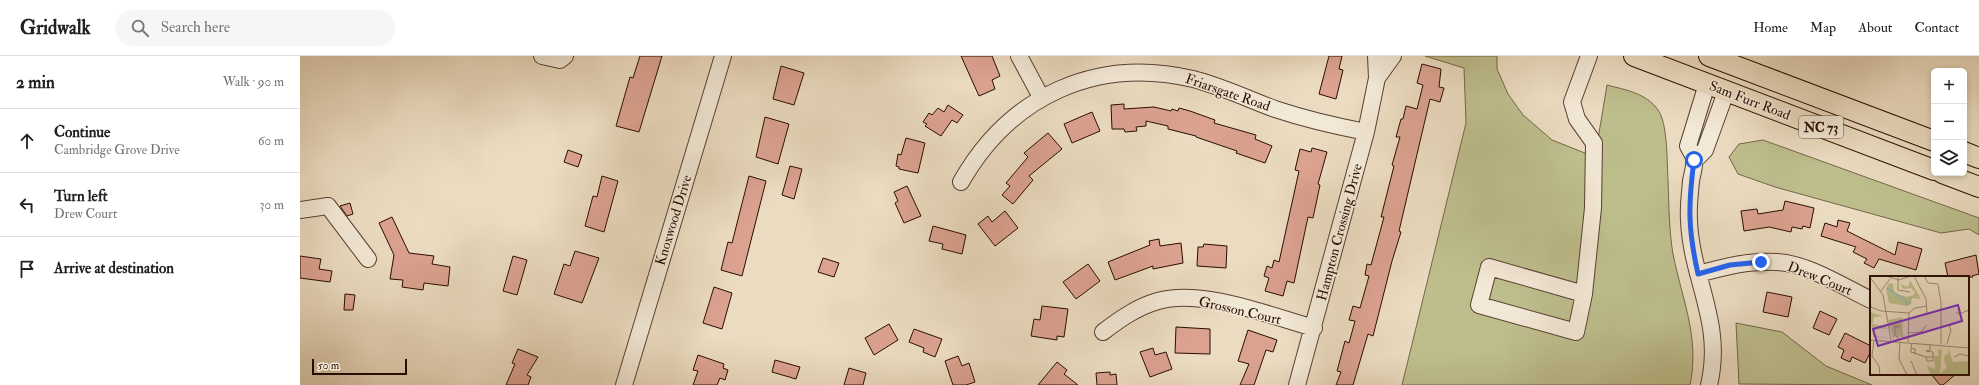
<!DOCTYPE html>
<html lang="en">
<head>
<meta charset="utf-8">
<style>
  body { margin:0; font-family:"IM FELL Double Pica",serif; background:#f6f6f6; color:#202124 }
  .controls { position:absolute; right:12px; top:12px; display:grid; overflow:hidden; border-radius:6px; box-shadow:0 2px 6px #0003 }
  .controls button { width:36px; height:36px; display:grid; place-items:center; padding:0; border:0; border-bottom:1px solid #e0e0e0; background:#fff; color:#202124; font:20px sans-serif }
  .scale { position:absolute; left:12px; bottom:10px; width:95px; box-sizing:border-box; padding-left:4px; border:2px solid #290d01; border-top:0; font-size:11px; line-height:14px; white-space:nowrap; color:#290d01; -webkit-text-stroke:3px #f2e8d6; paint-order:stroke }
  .stop { position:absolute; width:12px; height:12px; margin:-9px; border:3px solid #2563eb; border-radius:50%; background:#fff }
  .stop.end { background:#2563eb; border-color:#fff; box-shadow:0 1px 4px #0008 }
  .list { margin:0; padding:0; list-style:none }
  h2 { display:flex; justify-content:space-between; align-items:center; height:52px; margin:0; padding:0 16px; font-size:17px }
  h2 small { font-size:13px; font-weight:400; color:#757577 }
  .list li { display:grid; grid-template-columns:26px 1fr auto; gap:12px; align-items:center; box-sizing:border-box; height:64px; padding:0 16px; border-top:1px solid #e0e0e0 }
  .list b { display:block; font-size:15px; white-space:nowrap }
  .list p { margin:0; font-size:13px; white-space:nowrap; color:#757577 }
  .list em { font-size:13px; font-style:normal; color:#757577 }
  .icon { flex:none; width:22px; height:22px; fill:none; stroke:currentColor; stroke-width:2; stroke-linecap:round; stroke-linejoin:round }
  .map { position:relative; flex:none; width:1679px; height:329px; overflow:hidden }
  header { display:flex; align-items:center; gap:24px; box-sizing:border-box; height:56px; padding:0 20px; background:#fff; border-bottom:1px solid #e0e0e0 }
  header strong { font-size:19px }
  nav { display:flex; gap:22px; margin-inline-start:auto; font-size:14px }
  .search { width:280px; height:36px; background:#f6f6f6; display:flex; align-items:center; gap:10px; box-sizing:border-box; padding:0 14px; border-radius:22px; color:#757577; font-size:15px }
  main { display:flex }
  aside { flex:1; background:#fff }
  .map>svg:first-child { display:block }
  .green { fill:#bebe8d; stroke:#746647 }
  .building { fill:#dba290; stroke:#290d01 }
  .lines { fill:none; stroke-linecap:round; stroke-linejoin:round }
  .minor-casing { stroke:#5a4031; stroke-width:18 }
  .major-casing { stroke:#290d01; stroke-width:22 }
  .minor { stroke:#f2e8d6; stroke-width:16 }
  .major { stroke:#ebdbc0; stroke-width:20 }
  .route { stroke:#2563eb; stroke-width:5 }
  .labels { text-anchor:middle; stroke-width:3; stroke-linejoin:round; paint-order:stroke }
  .shield { fill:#f2e8d6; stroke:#654f41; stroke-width:1 }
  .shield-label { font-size:13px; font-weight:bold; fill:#290d01 }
  .street-label { font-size:14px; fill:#290d01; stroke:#f2e8d6 }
  .inset-river { fill:none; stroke:#98bbaf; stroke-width:2 }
  .inset-road { fill:none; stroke:#9d8974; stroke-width:1 }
  .view { fill:#7b2cbf; fill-opacity:0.15; stroke:#7b2cbf; stroke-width:2 }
  .inset-edge { fill:none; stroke:#290d01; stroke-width:2 }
</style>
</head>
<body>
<header>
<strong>Gridwalk</strong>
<div class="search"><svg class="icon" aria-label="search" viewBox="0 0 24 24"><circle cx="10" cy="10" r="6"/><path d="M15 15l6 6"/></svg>Search here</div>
<nav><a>Home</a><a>Map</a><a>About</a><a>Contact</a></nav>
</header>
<main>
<aside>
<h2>2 min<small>Walk · 90 m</small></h2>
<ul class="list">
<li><svg class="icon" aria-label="ahead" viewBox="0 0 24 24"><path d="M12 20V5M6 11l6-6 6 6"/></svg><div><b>Continue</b><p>Cambridge Grove Drive</p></div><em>60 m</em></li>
<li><svg class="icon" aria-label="left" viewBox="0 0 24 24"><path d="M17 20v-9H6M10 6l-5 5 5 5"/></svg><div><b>Turn left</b><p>Drew Court</p></div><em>30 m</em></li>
<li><svg class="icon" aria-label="arrive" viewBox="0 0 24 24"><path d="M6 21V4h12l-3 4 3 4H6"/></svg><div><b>Arrive at destination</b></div></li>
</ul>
</aside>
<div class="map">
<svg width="1679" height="329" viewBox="0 0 1679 329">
  <rect width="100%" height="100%" fill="#ebdbc0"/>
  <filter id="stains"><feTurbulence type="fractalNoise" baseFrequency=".005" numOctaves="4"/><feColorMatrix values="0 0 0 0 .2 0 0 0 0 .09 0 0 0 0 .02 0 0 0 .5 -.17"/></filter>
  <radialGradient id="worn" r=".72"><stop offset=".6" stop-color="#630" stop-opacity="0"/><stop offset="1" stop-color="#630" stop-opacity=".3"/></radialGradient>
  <path class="green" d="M1125,0h72v13l11,25 15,21 29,25 43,17 12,-72c19,5 39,8 51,25 10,13 9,55 10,71 1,24 1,49 5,73 9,46 27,83 17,131h-288l64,-262 -2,-55z
    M1463,84l216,78v17l-10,-6 -28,4 -166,-46 -37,-13 -9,-17 10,-13z
    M1436,267l46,9 44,34 46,19 -133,-1z"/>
  <path class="building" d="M340,0h22l-23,76 -23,-6 14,-49 3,1z
    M661,0h31l8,20 -8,4 3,9 -16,7z
    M1029,0h13l-3,13 4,1 -7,29 -17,-5z
    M1122,8l19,5 -2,18 5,1 -4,14 -10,-3 -31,132 2,1 -9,29 -19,75 -5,-2 -15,51h-17l5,-13 -4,-1 8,-30 4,2 6,-22 -6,-1 4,-14 7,2 9,-32 -4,-1 2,-11 4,1 13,-48h-3l13,-51 -2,-1 8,-28h-4l5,-18h2l3,-13 11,3 6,-24 -6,-2z
    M481,10l23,7 -10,32 -21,-6z
    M824,48v5l30,-2 17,4 1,-2 6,2 1,-3 11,3 25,9 -1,3 42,12 -1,4 17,7 -7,17 -29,-10 1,-2 -41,-14v-1l-28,-7v-3l-22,-5v5l-10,1 1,4 -12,1 -1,-3h-12l-1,-24z
    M648,49l15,10 -6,8 -5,-3 -11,16 -16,-10 2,-2 -4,-2 6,-9 3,2 6,-7 6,4z
    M792,56l8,19 -28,12 -8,-19z
    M465,61l24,7 -11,40 -22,-7z
    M748,77l14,16 -33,27 4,4 -20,24 -11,-9 8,-9 -4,-3 22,-26 -4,-4z
    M606,82l19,5 -7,30 -19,-4v-2l-3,-1 2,-12 3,1z
    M1012,92l15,4 -9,32 2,1 -7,33 -5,-1 -14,66 -7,-2 -4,15 -18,-5 4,-13 -5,-2 3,-10 5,2 2,-8 5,2 20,-91 -4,-1 5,-21 11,3z
    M268,94l14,5 -4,12 -14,-5z
    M490,110l12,3 -8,30 -12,-4z
    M302,120l16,5 -14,51 -19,-6 8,-30 4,1z
    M449,120l17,5 -24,95 -21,-6 7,-28 4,1z
    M607,130l14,30 -17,7 -9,-20 3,-2 -4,-9z
    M1485,145l29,7 -4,20 -7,-2 -1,3 -10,-2 -1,5 -22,-5 -25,4 -3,-20 16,-2 1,5 25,-4z
    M50,147l3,11 -6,2 -7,-10z
    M705,155l13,17 -23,18 -17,-22 10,-8 4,6z
    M92,161l17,36 25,3 -2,8 18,3 -2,19 -24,-3 -1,7 -21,-3 1,-7 -13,-1 4,-24 -15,-32z
    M1538,164l12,3 -3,8 48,24 3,-13 24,7 -6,21 -37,-11 -5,9 -10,-5 3,-4 -14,-7 3,-5 -35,-11 4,-13 12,4z
    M633,170l33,9 -4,19 -20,-5 1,-5 -14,-3z
    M859,183l1,7 21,-3 2,20 -30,6v-3l-38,14 -7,-18 42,-17 -1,-4z
    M904,188l23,2 -1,22 -29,-2 1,-19h5z
    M275,195l24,7 -17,45 -28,-9 10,-30 6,2z
    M1676,199l3,19 -7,2 1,1h-25l-3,-14z
    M0,200l21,3 -2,10 13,2 -2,11 -30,-4z
    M213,200l14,4 -10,35 -14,-4z
    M523,202l16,5 -5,14 -16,-5z
    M788,208l12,17 -24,18 -13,-17z
    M414,231l18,6 -10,36 -19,-6z
    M1467,236l25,5 -4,20 -25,-5z
    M45,238l10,1 -2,15h-9z
    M742,250l26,3 -4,28 -7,-1v4l-26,-4 3,-17 6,1z
    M1520,255l17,8 -8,16 -16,-7z
    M589,268l9,16 -24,15 -9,-17z
    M876,271l34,2v25l-35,-1z
    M614,273l28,10 -7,18 -12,-5 1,-4 -15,-6z
    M948,274l29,10 -4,12 -7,-2 -12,35h-14l9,-21 -11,-3z
    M1545,277l26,13v5l-6,12 -13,-6 -2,5 -9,-4 3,-8 -6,-3z
    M853,292l2,7 11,-3 6,17 -22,8 -10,-25z
    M218,293l20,8 -11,18 4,2 -3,8h-22l9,-21 -3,-1z
    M398,299l26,9 -1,4 5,2 -3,10 -5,-2 -3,7h-24l5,-14 -5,-1z
    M658,300l4,10 7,-3 6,19 -9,3h-13l-8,-24z
    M475,304l25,7 -4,12 -24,-7z
    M757,306l10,8 -3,4 14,11h-40z
    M549,312l17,5 -3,12h-19z
    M810,316v3l6,-1 1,11h-20l-1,-12z
    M1631,318h25l-13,11h-3z"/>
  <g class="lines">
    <defs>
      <path id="minor" d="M242,0l18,4 5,-4
        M719,0l22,41
        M1077,22l16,-22
        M1407,28l-19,62c2,4 6,9 6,14 1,6 -2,15 -3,21 -1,13 -3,26 -2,39 2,59 35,102 20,165
        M1395,104l10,-10 21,-58
        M661,126c49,-86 135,-126 232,-103 28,7 55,20 82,30 30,10 60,17 91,23
        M0,154l28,-4 40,53
        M1398,218c26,-7 52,-14 79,-12 32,2 65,24 94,38
        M1284,238l-95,-27 -10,38 97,27 8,-38 9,-86 1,-65 -17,-24 -5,-17 17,-46
        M803,276c17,-13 34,-25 55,-31 43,-13 113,15 156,27
        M324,329l99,-329
        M997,329l69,-253 11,-54 -1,-22"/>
      <path id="major" d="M1334,0l300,114
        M1409,0l225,85
        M1664,96l15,6
        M1642,117l37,14"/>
    </defs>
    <use href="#minor" class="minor-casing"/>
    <use href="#major" class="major-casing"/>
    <use href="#minor" class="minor"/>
    <use href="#major" class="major"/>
  </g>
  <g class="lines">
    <path class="route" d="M1394,104c-6,46 -6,69 4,114l32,-9 31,-3"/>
  </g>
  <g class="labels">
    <rect class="shield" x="1499" y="60" width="44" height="22" rx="3"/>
    <g class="shield-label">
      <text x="1521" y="76">NC 73</text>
    </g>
    <g class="street-label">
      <text transform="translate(928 36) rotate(19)" y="5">Friarsgate Road</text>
      <text transform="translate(1450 44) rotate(21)" y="5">Sam Furr Road</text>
      <text transform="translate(373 164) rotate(-73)" y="5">Knoxwood Drive</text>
      <text transform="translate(1039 176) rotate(-75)" y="5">Hampton Crossing Drive</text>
      <text transform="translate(1520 222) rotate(22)" y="5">Drew Court</text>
      <text transform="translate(940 254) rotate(13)" y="5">Grosson Court</text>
    </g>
  </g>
  <g transform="translate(1570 220)">
    <rect width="99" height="99" fill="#ebdbc0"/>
    <path d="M40,4l11,19 -9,-1 -1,6 -4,2 -18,-3 -3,-14 3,-6 4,1 1,9 13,4 7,-2 1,-3 -4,-4 -8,1 -3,-5 8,3zM0,36l13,4 -9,1 -1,7 13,2 1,3 -12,-1v8l14,2 -16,-1zM32,41l1,18 3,3 -1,2 -7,-5 -5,3 -5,-18zM78,72l5,14 16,-1v14h-38l-4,-9 8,3 -1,-13h4v-7l4,1 -2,24 7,-7 -3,-7 1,-6 3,1z" fill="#bebe8d"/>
    <path class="inset-river" d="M17,12l18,12 2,4 4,-1"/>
    <path class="inset-road" d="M16,0l13,4 12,-4M28,0v14l12,2M44,0l12,23 1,14M54,0l4,7 10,1 3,19v41M0,1l13,18 8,45M11,15l9,-12M0,19l1,13M0,31l11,4 28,2M86,36l3,2 10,-4M25,52l5,-2h-6l1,2v4l1,4 2,1v4M38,57l13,-1 6,-7M0,64l99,8M4,64l-2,16 7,10 1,9M30,66l-1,17 8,16M38,66l1,-29 6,-5 12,-2M60,68v6l-4,1 7,1v5M77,68l4,-14 -2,-4 5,-2M41,72v4l4,1v-4l-4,-1 1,-5M41,76l15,5 1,4h6v-4h-7M84,81l6,-3 9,2v4M41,85l6,14"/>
    <path class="view" d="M88,29l4,16 -84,25 -5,-17z"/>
    <rect width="99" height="99" class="inset-edge"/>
  </g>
  <rect width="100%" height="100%" filter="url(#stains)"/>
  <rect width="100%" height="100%" fill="url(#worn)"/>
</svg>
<div class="controls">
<button>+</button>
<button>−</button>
<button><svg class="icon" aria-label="layers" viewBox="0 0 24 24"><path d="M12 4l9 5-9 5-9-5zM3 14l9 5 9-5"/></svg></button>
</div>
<div class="scale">50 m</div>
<div class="stop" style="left:1394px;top:104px"></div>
<div class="stop end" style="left:1461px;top:206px"></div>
</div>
</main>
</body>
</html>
